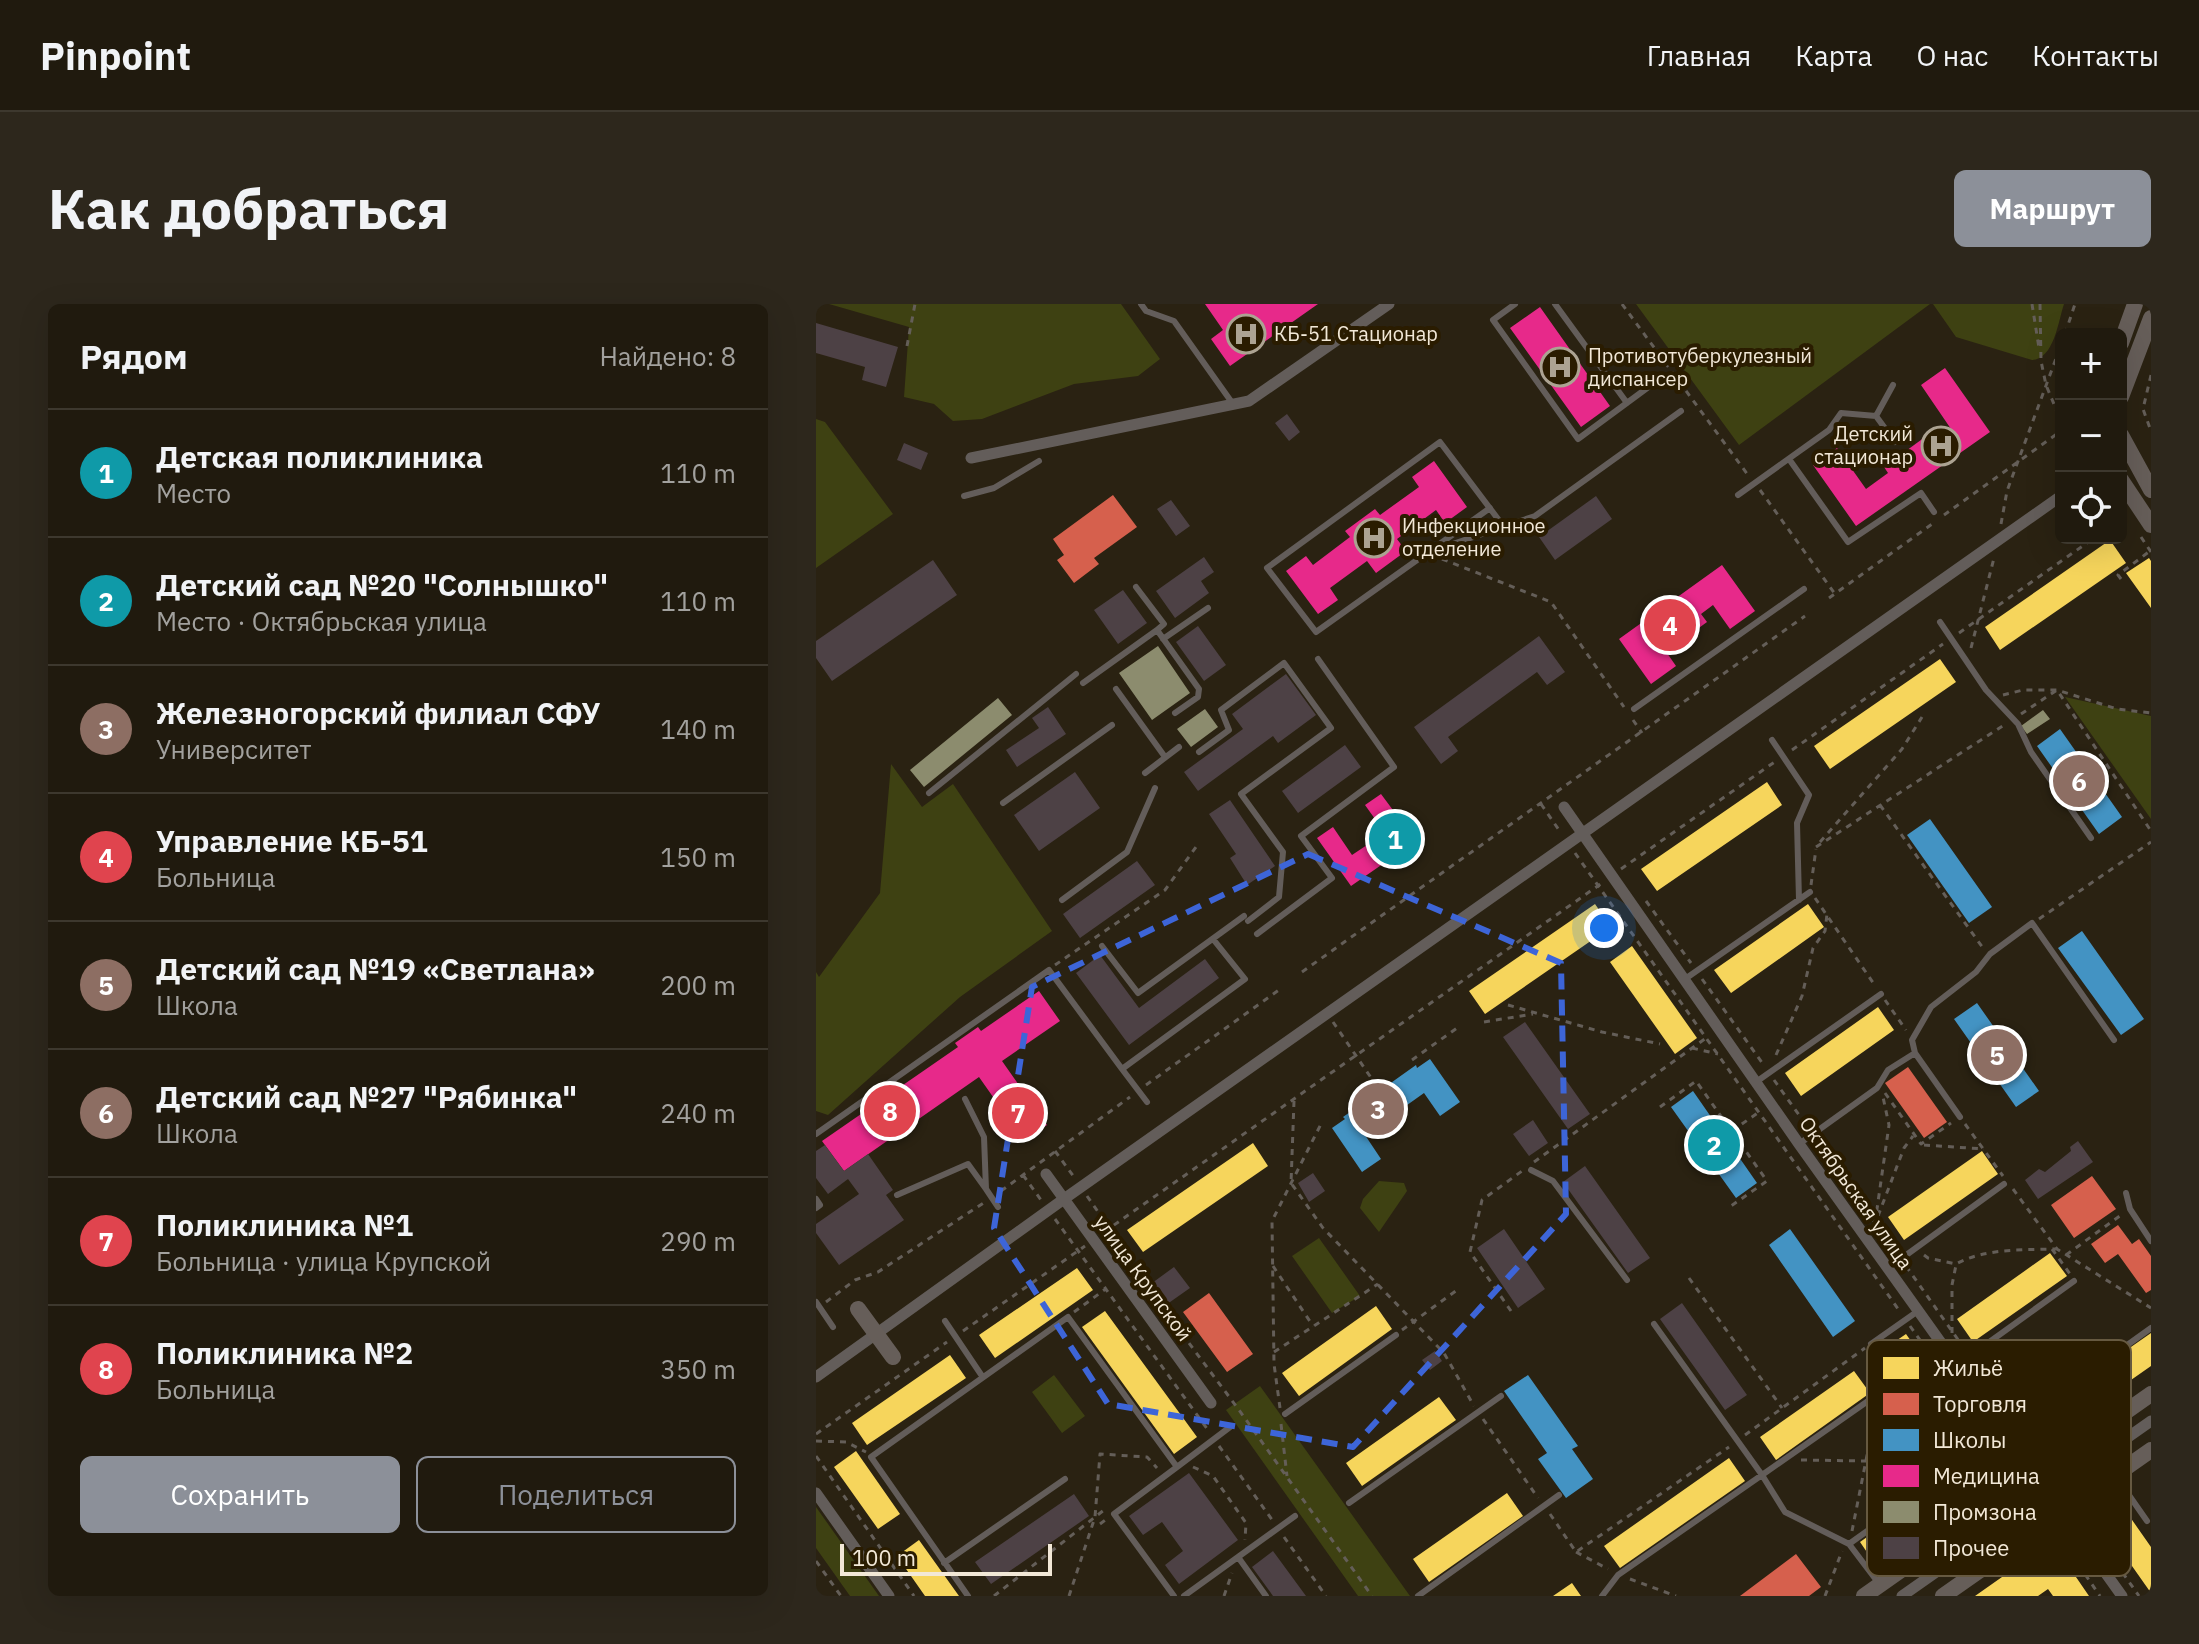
<!DOCTYPE html>
<html lang="ru">
<head>
<meta charset="utf-8">
<style>
  body { margin:0; font-family:"IBM Plex Sans",sans-serif; background:#2d271c; color:#f1f3f6 }
  .controls { position:absolute; right:24px; top:24px; display:grid; overflow:hidden; border-radius:12px; box-shadow:0 8px 32px #0002 }
  .controls button { width:72px; height:72px; display:grid; place-items:center; padding:0; border:0; border-bottom:2px solid #3d382e; background:#201a0e; color:#f1f3f6; font:40px sans-serif }
  .scale { position:absolute; left:24px; bottom:20px; width:212px; box-sizing:border-box; padding-left:8px; border:4px solid #f2e8d7; border-top:0; font-size:22px; line-height:28px; white-space:nowrap; color:#f2e8d7; -webkit-text-stroke:6px #2a1c00; paint-order:stroke }
  .you { position:absolute; left:788px; top:624px; width:28px; height:28px; margin:-20px; border:6px solid #fff; border-radius:50%; background:#1a73e8; box-shadow:0 0 0 12px #1a73e833 }
  .badge { display:grid; place-items:center; width:52px; height:52px; border-radius:50%; background:#8c9099; color:#fff; font-size:26px; font-weight:700 }
  .pin { position:absolute; translate:-50% -50%; border:4px solid #fff; box-shadow:0 2px 8px #0006 }
  .list { margin:0; padding:0; list-style:none }
  h2 { display:flex; justify-content:space-between; align-items:center; height:104px; margin:0; padding:0 32px; font-size:34px }
  h2 small { font-size:26px; font-weight:400; color:#a2a19e }
  .list li { display:grid; grid-template-columns:52px 1fr auto; gap:24px; align-items:center; box-sizing:border-box; height:128px; padding:0 32px; border-top:2px solid #3d382e }
  .list b { display:block; font-size:30px; white-space:nowrap }
  .list p { margin:0; font-size:26px; white-space:nowrap; color:#a2a19e }
  .list em { font-size:26px; font-style:normal; color:#a2a19e }
  .actions { display:flex; gap:16px; padding:24px 32px }
  .actions a { flex:1; padding:18px 0; border:2px solid #8c9099; border-radius:12px; text-align:center; font-size:28px; color:#8c9099 }
  .actions .main { background:#8c9099; color:#fff }
  .icon { flex:none; width:44px; height:44px; fill:none; stroke:currentColor; stroke-width:2; stroke-linecap:round; stroke-linejoin:round }
  .map { position:relative; flex:none; width:1335px; height:1292px; overflow:hidden; border-radius:12px }
  header { display:flex; align-items:center; gap:48px; box-sizing:border-box; height:112px; padding:0 40px; background:#201a0e; border-bottom:2px solid #3d382e }
  header strong { font-size:38px }
  nav { display:flex; gap:44px; margin-inline-start:auto; font-size:28px }
  .intro { display:flex; align-items:center; justify-content:space-between; box-sizing:border-box; height:192px; padding:0 48px }
  h1 { margin:0; font-size:56px }
  .button { padding:20px 36px; border-radius:12px; background:#8c9099; color:#fff; font-size:28px; font-weight:700 }
  main { display:flex; gap:48px; padding:0 48px }
  aside { flex:1; background:#201a0e; border-radius:12px; box-shadow:0 8px 32px #0002 }
  .map>svg:first-child { display:block }
  .green { fill:#3e4112 }
  .homes { fill:#f6d55c }
  .shops { fill:#d6604d }
  .schools { fill:#4393c3 }
  .health { fill:#e7298a }
  .industry { fill:#8c8c6e }
  .building { fill:#4d4145 }
  .lines { fill:none; stroke-linecap:round; stroke-linejoin:round }
  .path { stroke:#645e58; stroke-width:3; stroke-dasharray:6 6; stroke-linecap:butt }
  .lane { stroke:#635d5a; stroke-width:6 }
  .street { stroke:#635d5a; stroke-width:11 }
  .secondary { stroke:#665e59; stroke-width:16 }
  .marked { fill:none; stroke:#3d65d8; stroke-width:6; stroke-dasharray:16 10; stroke-linejoin:round }
  .labels { text-anchor:middle; stroke-width:8; stroke-linejoin:round; paint-order:stroke }
  .poi-label { font-size:20px; fill:#f2e8d7; stroke:#2a1c00; text-anchor:start }
  .street-label { font-size:20px; fill:#f2e8d7; stroke:#2a1c00 }
  .key { fill:#2a1c00; stroke:#665940; stroke-width:2 }
  .key-label { font-size:22px; fill:#f2e8d7 }
</style>
</head>
<body>
<header>
<strong>Pinpoint</strong>
<nav><a>Главная</a><a>Карта</a><a>О нас</a><a>Контакты</a></nav>
</header>
<div class="intro"><h1>Как добраться</h1><a class="button">Маршрут</a></div>
<main>
<aside>
<h2>Рядом<small>Найдено: 8</small></h2>
<ul class="list">
<li><span class="badge" style="background:#0f9aa8">1</span><div><b>Детская поликлиника</b><p>Место</p></div><em>110 m</em></li>
<li><span class="badge" style="background:#0f9aa8">2</span><div><b>Детский сад №20 &quot;Солнышко&quot;</b><p>Место · Октябрьская улица</p></div><em>110 m</em></li>
<li><span class="badge" style="background:#8d6e63">3</span><div><b>Железногорский филиал СФУ</b><p>Университет</p></div><em>140 m</em></li>
<li><span class="badge" style="background:#e0444e">4</span><div><b>Управление КБ-51</b><p>Больница</p></div><em>150 m</em></li>
<li><span class="badge" style="background:#8d6e63">5</span><div><b>Детский сад №19 «Светлана»</b><p>Школа</p></div><em>200 m</em></li>
<li><span class="badge" style="background:#8d6e63">6</span><div><b>Детский сад №27 &quot;Рябинка&quot;</b><p>Школа</p></div><em>240 m</em></li>
<li><span class="badge" style="background:#e0444e">7</span><div><b>Поликлиника №1</b><p>Больница · улица Крупской</p></div><em>290 m</em></li>
<li><span class="badge" style="background:#e0444e">8</span><div><b>Поликлиника №2</b><p>Больница</p></div><em>350 m</em></li>
</ul>
<div class="actions"><a class="main">Сохранить</a><a>Поделиться</a></div>
</aside>
<div class="map">
<svg width="1335" height="1292" viewBox="0 0 1335 1292">
  <rect width="100%" height="100%" fill="#2a2212"/>
  <path class="green" d="M13,0h292l39,55 -22,17 -64,8 -92,35 -29,2 -19,-17 -30,-7 5,-70z
    M820,0h294l-191,141z
    M1117,0h131c-6,18 -10,55 -32,56l-76,-23z
    M0,115l9,3 68,92 -77,54z
    M1249,393l86,19v103z
    M75,460l31,43 31,-23 99,147 -92,66 -132,118 -12,-4v-139l3,5 61,-84z
    M563,877l25,2 3,8 -28,41 -19,-24 3,-9z
    M503,934l41,58 -28,17 -40,-57z
    M238,1071l31,41 -23,17 -30,-41z
    M444,1082l150,210h-52l-132,-186z
    M0,1203l63,89h-29l-34,-48z"/>
  <path class="homes" d="M1294,236l16,23 -126,87 -15,-23z
    M1333,254l2,3v47l-25,-35z
    M1124,355l16,23 -126,87 -16,-23z
    M951,478l15,23 -125,86 -16,-22z
    M779,600l16,23 -126,87 -16,-23z
    M992,600l16,23 -93,66 -17,-23z
    M816,642l65,92 -22,16 -65,-92z
    M1062,703l16,23 -93,66 -16,-23z
    M437,839l15,23 -125,86 -16,-22z
    M1166,847l16,23 -94,66 -16,-23z
    M1234,949l17,23 -94,66 -16,-23z
    M261,964l16,22 -98,68 -16,-23z
    M560,1002l16,23 -93,67 -17,-23z
    M289,1007l92,126 -23,17 -92,-127z
    M1335,1029v33l-110,77 -16,-22z
    M1090,1030l65,92 -22,15 -65,-92z
    M134,1051l16,23 -99,67 -15,-22z
    M1038,1067l16,22 -94,67 -16,-23z
    M623,1093l17,23 -94,66 -16,-23z
    M40,1147l44,63 -22,15 -44,-62z
    M1169,1150l16,22 -126,88 -15,-22z
    M913,1154l16,23 -125,87 -16,-22z
    M691,1189l16,23 -94,66 -16,-23z
    M1300,1193l35,50v46l-57,-81z
    M103,1236l40,56h-34l-28,-40z
    M1236,1238l37,54h-36l-5,-7 -10,7h-63z
    M756,1279l9,13h-28z"/>
  <path class="shops" d="M297,191l24,32 -43,31 5,6 -25,19 -17,-23 7,-5 -11,-16z
    M1092,763l39,55 -23,16 -39,-55z
    M1276,872l24,33 -42,29 -23,-33z
    M1302,921l14,19 7,-5 12,17v34l-5,3 -28,-39 -13,9 -14,-19z
    M393,989l44,61 -26,18 -44,-60z
    M980,1250l25,33 -12,9h-69z"/>
  <path class="schools" d="M1244,425l62,88 -23,17 -62,-88z
    M1114,515l62,88 -23,16 -62,-88z
    M1266,627l62,88 -23,16 -63,-87z
    M1161,699l62,88 -23,16 -62,-88z
    M614,755l30,43 -20,14 -16,-23 -59,42 16,24 -19,13 -30,-44 13,-9 -2,-2 73,-52 1,3z
    M877,787l64,92 -21,15 -65,-91z
    M974,925l65,92 -22,16 -64,-92z
    M712,1071l50,71 -6,3 21,30 -27,19 -28,-39 9,-6 -43,-62z"/>
  <path class="health" d="M389,0h113l-88,62 -19,-27 12,-9z
    M724,3l70,99 -29,21 -71,-99z
    M1129,64l45,64 -134,94 -43,-61 24,-17 29,41 22,-16 -4,-6 41,-30 5,7 21,-15 -30,-44z
    M618,157l33,46 -22,16 -9,-13 -39,29 9,12 -30,22 -9,-12 -37,27 8,12 -20,14 -32,-43 20,-15 7,9 37,-28 -5,-6 30,-22 5,6 39,-28 -7,-10z
    M906,261l33,46 -25,18 -17,-24 -12,9 6,8 -30,22 -6,-8 -11,7 16,23 -25,18 -32,-45z
    M565,490l35,47 -65,45 -34,-48 16,-11 19,28 33,-22 -20,-28z
    M223,687l21,30 -58,40 45,64 -23,16 -45,-64 -135,94 -22,-30 136,-94 -3,-4 23,-16 3,4z"/>
  <path class="industry" d="M342,342l32,47 -38,27 -33,-47z
    M182,394l14,17 -88,72 -14,-17z
    M389,405l13,18 -27,20 -14,-18z
    M1227,406l7,9 -23,15 -6,-8z"/>
  <path class="building" d="M0,19l82,24 -12,40 -24,-7 3,-13 -49,-14z
    M471,110l13,18 -11,9 -14,-18z
    M88,139l24,10 -7,17 -24,-10z
    M780,192l16,23 -57,41 -16,-23z
    M355,196l19,26 -14,10 -19,-27z
    M388,253l10,15 -13,9 8,12 -34,25 -19,-27z
    M117,256l24,35 -125,86 -16,-23v-17z
    M307,286l24,33 -29,21 -24,-34z
    M382,322l28,39 -22,16 -28,-39z
    M723,332l26,36 -18,13 -10,-13 -89,65 10,14 -17,13 -27,-37z
    M470,370l30,41 -38,28 -5,-7 -75,55 -14,-19 59,-43 -11,-15z
    M232,403l18,27 -49,33 -11,-17 33,-22 -7,-10z
    M529,441l16,22 -63,46 -16,-22z
    M259,468l25,36 -61,43 -25,-36z
    M414,496l45,66 -28,19 -17,-27 6,-4 -27,-40z
    M321,557l18,24 -75,53 -17,-24z
    M284,651l39,53 66,-49 14,19 -90,67 -53,-72z
    M709,718l65,92 -22,15 -65,-92z
    M717,816l15,23 -19,13 -16,-22z
    M1262,837l15,21 -55,37 -13,-19 14,-11 6,3 26,-21 -1,-4z
    M9,841l19,26 24,-17 25,36 -7,5 18,25 -65,45 -23,-32v-9l43,-30 -11,-15 -20,15 -12,-16v-27z
    M769,862l65,92 -22,15 -65,-91z
    M497,869l12,18 -16,11 -11,-19z
    M688,925l41,60 -27,19 -41,-60z
    M358,963l16,21 -27,19 -15,-21z
    M866,999l65,92 -22,15 -65,-91z
    M619,1047l7,10 -12,9 -8,-10z
    M373,1169l49,67 -59,44 -14,-19 18,-14 -21,-29 -19,13 -14,-19z
    M258,1190l15,22 -98,68 -16,-22z
    M457,1247l33,45h-33l-21,-29z"/>
  <g class="lines">
    <path class="path" d="M806,0l126,171
      M1216,0l7,44
      M1224,0l1,57 5,24 15,36
      M1249,30l10,-30
      M91,42l8,-42
      M1335,71l-8,34 8,22
      M944,186l75,104
      M1128,211l117,-84
      M1185,220l6,-33 54,-146
      M1325,233l10,15
      M626,255l109,43 73,105
      M1305,275l-3,-4 32,-24
      M1013,294l106,-76
      M1143,329l135,-95
      M1155,344l23,-90
      M1187,391l20,-5h34l60,19 34,4
      M1205,410l36,-24 94,141
      M817,416l9,13
      M976,446l151,-106
      M725,500l20,29
      M1064,501l103,143
      M1004,538l82,-93 20,-32
      M1000,543l188,-122
      M759,549l326,460
      M805,565l155,-108
      M995,581l5,-36
      M999,594l61,89
      M830,597l45,62
      M1223,615l112,-77
      M239,661l110,-75 31,-43
      M486,668l503,-356
      M886,675l61,85
      M1069,696l21,30
      M692,701l94,27 58,12
      M517,718l43,63
      M668,718l49,-8
      M876,744l26,6
      M960,751l26,-59 11,-48 12,-17 2,-17
      M596,756l45,-32
      M958,776l33,46
      M330,781l133,-95
      M1069,789l36,51 30,-21
      M478,797l-3,82 32,45 121,125 30,53
      M844,803l36,-26 71,100 -36,25
      M1149,820l38,52
      M916,827l27,-19
      M1002,838l76,108
      M1108,841l60,4
      M239,847l19,26
      M718,858l172,-124
      M207,871l18,25
      M1197,885l44,60 94,59
      M185,887l129,-94
      M271,892l60,86v5l92,123 133,186
      M1062,912l26,-68 9,-12
      M239,915l153,211
      M1059,919l14,-98 -6,-28
      M288,928l498,-349
      M1236,945l18,25
      M1108,951l4,3 28,6c29,-16 68,-14 101,-15
      M1250,951l55,-40
      M457,962l40,60
      M1090,962l106,150
      M873,974l93,130
      M10,998l29,-22 23,-8 107,-70
      M695,1007l-41,-59 12,-52 40,-29
      M258,1008l33,-24
      M1094,1022l77,108
      M586,1026l55,-40
      M147,1027l122,-85
      M1136,1029v-48l4,-20
      M458,1048l104,-68
      M464,1104l-6,-44 -2,-143 49,-97
      M667,1115l55,79
      M465,1120l6,52
      M1208,1128l16,24
      M0,1130l131,-92
      M929,1131l120,-87
      M0,1137l30,1 20,10
      M403,1142l54,75
      M1182,1146l16,24
      M0,1152l98,140
      M985,1156l66,1 70,7
      M377,1163l20,9 33,47 -1,17
      M734,1210l26,38 153,-105
      M1265,1210l58,82
      M284,1220l8,-6
      M1036,1227l25,-126
      M1242,1231l42,61
      M468,1233l42,59
      M760,1248l32,17
      M0,1257l25,35
      M814,1275l46,17
      M178,1292l110,-86
      M253,1292l26,-79 5,-63 47,3 10,11
      M408,1292l8,-23
      M1009,1292l17,-45"/>
    <path class="lane" d="M325,0l5,7 28,10 59,83
      M699,0l-22,16 85,119 80,-59
      M739,0l72,99
      M1060,112l19,26
      M973,155l59,83 73,-49 13,19
      M922,191l91,-65 12,-17 35,3 17,-31
      M148,192l30,-8 45,-27
      M674,204l-174,124 -49,-64 173,-126 64,85
      M619,246l100,-34 146,-105
      M320,283l28,37 -7,6
      M1124,318l46,68 32,34 13,28 60,86
      M347,335l45,-31
      M267,379l74,-53 42,59 -1,8 -23,16
      M300,385l49,68
      M818,405l170,-120
      M956,436l37,55 -12,28 2,77
      M383,448l30,-22 -8,-20 63,-47 47,65 -90,66 42,58 -4,45 -31,24
      M329,469l34,-26
      M113,489l147,-119
      M187,499l109,-78
      M246,596l65,-48 28,-64
      M441,630l75,-56 -31,-42 93,-69 -76,-108
      M286,642l36,47 106,-77
      M869,675l125,-87
      M1099,749l-3,-13 19,-33 45,-35 14,-18 42,-31 82,117
      M940,778l125,-88
      M149,795l19,38 2,52 12,18
      M331,798l-25,-33 123,-90 -32,-40
      M0,830l233,-164 73,99
      M983,840l78,-56 11,-18 27,-17 45,64
      M715,866l22,11 74,99
      M1310,889l4,16 21,32
      M81,891l71,-31 18,25
      M0,895l4,6 -4,3
      M1071,965l117,-85
      M0,998l17,25
      M129,1017l37,55
      M838,1020l108,151 136,-95 -27,-36 47,-33
      M1082,1076l61,85
      M1219,1105l-47,-66 86,-62
      M469,1110l111,-79
      M1301,1174l30,43
      M533,1199l152,-107
      M128,1259l121,-84
      M1064,1281l-31,-41 302,-216
      M152,1292l-97,-139 197,-140 109,150 53,-40
      M358,1292l-60,-82 63,-47
      M368,1292l54,-39
      M450,1292l-28,-39 57,-41
      M602,1292l141,-101
      M786,1292l16,-21 144,-100 23,37 64,32"/>
    <path class="street" d="M155,154l278,-57 140,-97
      M748,503l235,337 323,452
      M230,870l165,229
      M0,1073l248,-178 997,-703
      M0,1189l73,103
      M1086,1292l249,-175"/>
    <path class="secondary" d="M1305,39l14,-39
      M1305,93l30,-79
      M1305,131l30,55
      M1305,176l30,45
      M42,1005l35,48
      M1048,1292l287,-202
      M1127,1292l208,-146"/>
  </g>
  <path class="marked" d="M492,550l253,109 5,251 -213,233 -245,-43 -114,-176 38,-241z"/>
  <defs>
    <symbol id="hospital-ring" viewBox="-11 -11 22 22"><circle r="9.5" fill="#2a1c00" stroke="#aca392" stroke-width="1.5"/><path d="M-5-5h3v3.5h4V-5h3V5h-3V1.5h-4V5h-3Z" fill="#aca392"/></symbol>
  </defs>
  <g fill-rule="evenodd">
    <use href="#hospital-ring" x="408" y="8" width="44" height="44"/>
    <use href="#hospital-ring" x="722" y="41" width="44" height="44"/>
    <use href="#hospital-ring" x="1103" y="120" width="44" height="44"/>
    <use href="#hospital-ring" x="536" y="212" width="44" height="44"/>
  </g>
  <g class="labels">
    <g class="poi-label">
      <text x="458" y="37">КБ-51 Стационар</text>
      <text x="772" y="59">Противотуберкулезный<tspan x="772" dy="23">диспансер</tspan></text>
      <text x="1097" y="137" text-anchor="end">Детский<tspan x="1097" dy="23">стационар</tspan></text>
      <text x="586" y="229">Инфекционное<tspan x="586" dy="23">отделение</tspan></text>
    </g>
    <g class="street-label">
      <text transform="translate(1040 889) rotate(55)" y="7">Октябрьская улица</text>
      <text transform="translate(327 974) rotate(54)" y="7">улица Крупской</text>
    </g>
  </g>
  <rect x="1051" y="1036" width="264" height="236" rx="12" class="key"/>
  <rect x="1067" y="1053" width="36" height="22" fill="#f6d55c"/>
  <rect x="1067" y="1089" width="36" height="22" fill="#d6604d"/>
  <rect x="1067" y="1125" width="36" height="22" fill="#4393c3"/>
  <rect x="1067" y="1161" width="36" height="22" fill="#e7298a"/>
  <rect x="1067" y="1197" width="36" height="22" fill="#8c8c6e"/>
  <rect x="1067" y="1233" width="36" height="22" fill="#4d4145"/>
  <g class="key-label">
    <text x="1117" y="1072">Жильё</text>
    <text x="1117" y="1108">Торговля</text>
    <text x="1117" y="1144">Школы</text>
    <text x="1117" y="1180">Медицина</text>
    <text x="1117" y="1216">Промзона</text>
    <text x="1117" y="1252">Прочее</text>
  </g>
</svg>
<div class="controls">
<button>+</button>
<button>−</button>
<button><svg class="icon" aria-label="locate" viewBox="0 0 24 24"><circle cx="12" cy="12" r="6"/><path d="M12 2v4M12 18v4M2 12h4M18 12h4"/></svg></button>
</div>
<div class="scale">100 m</div>
<div class="you"></div>
<div class="pin badge" style="left:579px;top:535px;background:#0f9aa8">1</div>
<div class="pin badge" style="left:898px;top:841px;background:#0f9aa8">2</div>
<div class="pin badge" style="left:562px;top:805px;background:#8d6e63">3</div>
<div class="pin badge" style="left:854px;top:321px;background:#e0444e">4</div>
<div class="pin badge" style="left:1181px;top:751px;background:#8d6e63">5</div>
<div class="pin badge" style="left:1263px;top:477px;background:#8d6e63">6</div>
<div class="pin badge" style="left:202px;top:809px;background:#e0444e">7</div>
<div class="pin badge" style="left:74px;top:807px;background:#e0444e">8</div>
</div>
</main>
</body>
</html>
